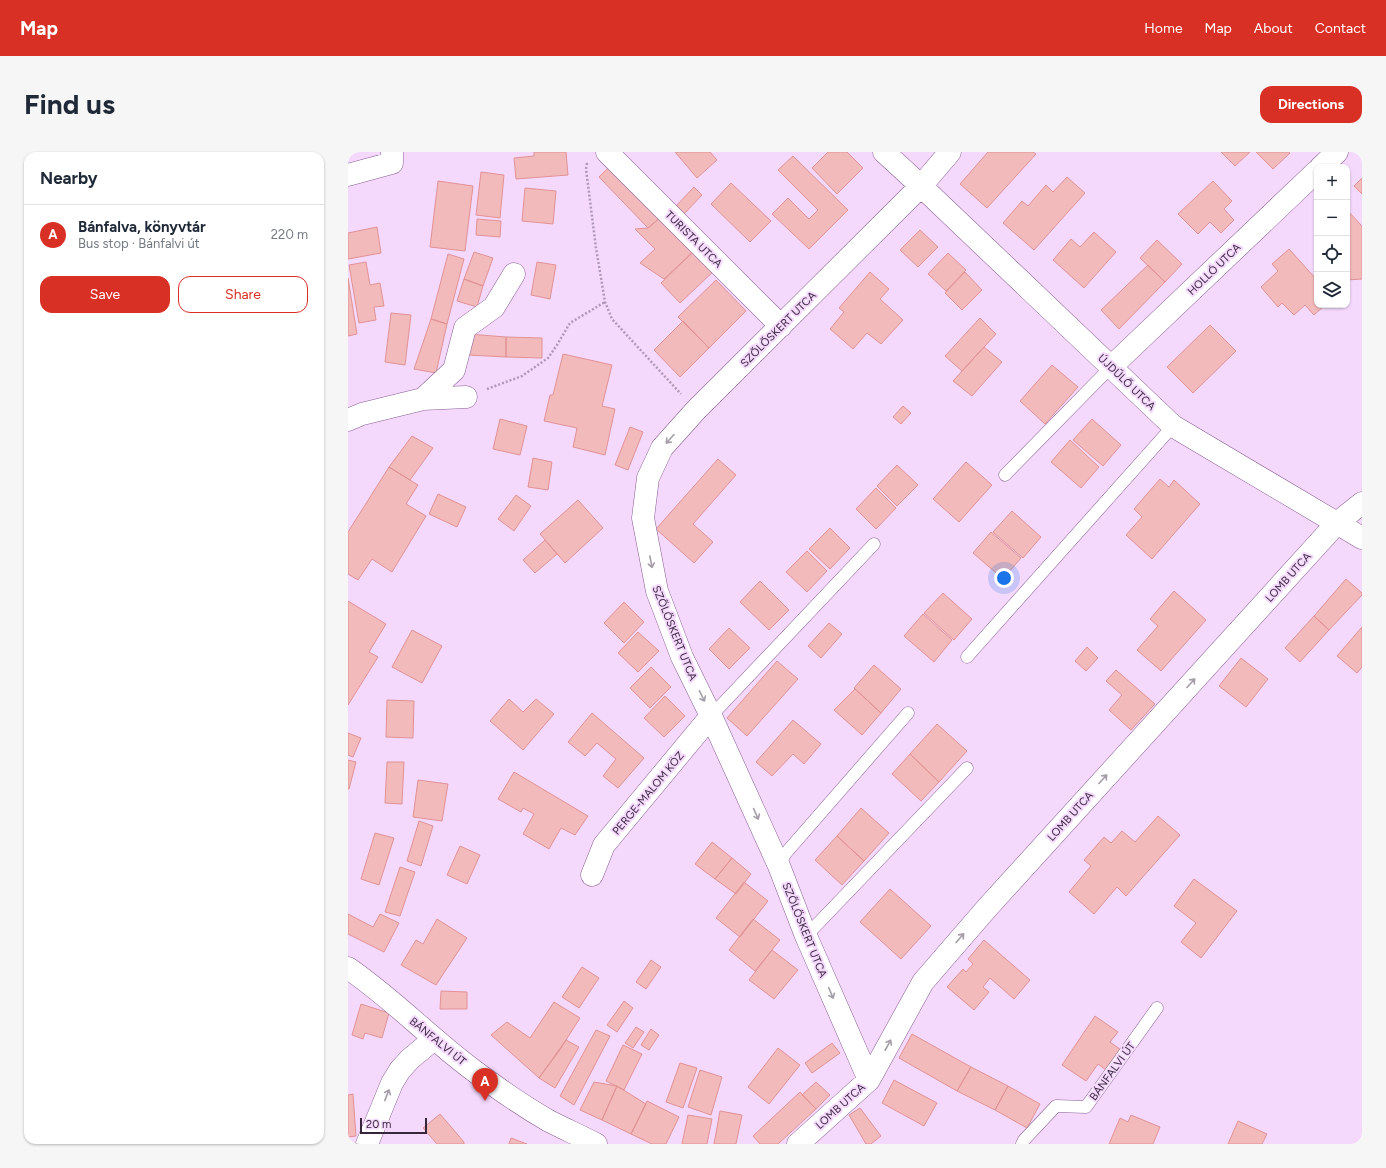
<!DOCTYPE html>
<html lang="en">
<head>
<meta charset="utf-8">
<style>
  body { margin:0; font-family:Figtree,sans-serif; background:#f6f6f7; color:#1f2937 }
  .controls { position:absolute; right:12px; top:12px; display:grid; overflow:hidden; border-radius:8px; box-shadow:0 1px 3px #0004 }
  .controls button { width:36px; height:36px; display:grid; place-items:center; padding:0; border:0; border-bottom:1px solid #e0e1e3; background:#fff; color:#1f2937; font:20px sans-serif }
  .scale { position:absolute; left:12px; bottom:10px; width:67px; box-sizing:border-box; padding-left:4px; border:2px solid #37253c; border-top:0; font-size:11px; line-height:14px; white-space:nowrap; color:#37253c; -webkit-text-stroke:3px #f5d9fd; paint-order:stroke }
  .you { position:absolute; left:656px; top:426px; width:14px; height:14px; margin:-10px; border:3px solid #fff; border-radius:50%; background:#1a73e8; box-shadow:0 0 0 6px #1a73e833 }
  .badge { display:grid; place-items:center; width:26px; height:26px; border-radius:50%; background:#d93025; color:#fff; font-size:13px; font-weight:700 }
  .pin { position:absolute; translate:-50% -33px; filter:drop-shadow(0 1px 2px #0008) }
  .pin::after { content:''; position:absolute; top:21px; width:14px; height:12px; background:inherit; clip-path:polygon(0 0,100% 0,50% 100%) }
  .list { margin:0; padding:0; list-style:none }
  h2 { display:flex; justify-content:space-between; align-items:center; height:52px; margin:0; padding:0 16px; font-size:17px }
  h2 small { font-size:13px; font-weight:400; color:#747a83 }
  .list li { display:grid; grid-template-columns:26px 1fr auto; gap:12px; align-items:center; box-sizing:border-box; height:60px; padding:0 16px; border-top:1px solid #e0e1e3 }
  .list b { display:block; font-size:15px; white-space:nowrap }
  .list p { margin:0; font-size:13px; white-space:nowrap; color:#747a83 }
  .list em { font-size:13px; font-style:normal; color:#747a83 }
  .actions { display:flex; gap:8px; padding:12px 16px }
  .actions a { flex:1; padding:9px 0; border:1px solid #d93025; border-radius:12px; text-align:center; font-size:14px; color:#d93025 }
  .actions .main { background:#d93025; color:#fff }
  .icon { flex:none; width:22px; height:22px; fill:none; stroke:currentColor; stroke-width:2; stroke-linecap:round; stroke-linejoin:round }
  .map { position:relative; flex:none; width:1014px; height:992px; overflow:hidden; border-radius:12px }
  header { display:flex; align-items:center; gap:24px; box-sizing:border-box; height:56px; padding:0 20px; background:#d93025; color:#fff }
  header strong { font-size:19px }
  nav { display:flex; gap:22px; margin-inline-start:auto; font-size:14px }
  .intro { display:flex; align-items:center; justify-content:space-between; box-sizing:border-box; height:96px; padding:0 24px }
  h1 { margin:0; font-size:28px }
  .button { padding:10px 18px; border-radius:12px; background:#d93025; color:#fff; font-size:14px; font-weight:700 }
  main { display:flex; gap:24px; padding:0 24px }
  aside { flex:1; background:#fff; border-radius:12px; box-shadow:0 1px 3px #0004 }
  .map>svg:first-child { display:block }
  .building { fill:#f3babb; stroke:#e09294 }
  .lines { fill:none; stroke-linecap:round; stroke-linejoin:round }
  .service-casing { stroke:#885e94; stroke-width:13 }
  .minor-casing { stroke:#885e94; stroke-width:23 }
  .tertiary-casing { stroke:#885e94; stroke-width:23 }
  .path { stroke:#b098b7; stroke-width:2.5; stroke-dasharray:2 2; stroke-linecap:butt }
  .service { stroke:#fff; stroke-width:12 }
  .minor { stroke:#fff; stroke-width:22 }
  .tertiary { stroke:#fff; stroke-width:22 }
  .oneway { stroke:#a59da7 }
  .labels { text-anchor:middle; stroke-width:4; stroke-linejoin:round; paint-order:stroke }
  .street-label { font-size:11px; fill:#37253c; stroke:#f5d9fd }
</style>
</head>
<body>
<header>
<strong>Map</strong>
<nav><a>Home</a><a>Map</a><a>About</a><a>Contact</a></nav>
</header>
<div class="intro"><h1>Find us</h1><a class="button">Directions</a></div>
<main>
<aside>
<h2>Nearby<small></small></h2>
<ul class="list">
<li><span class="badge">A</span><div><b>Bánfalva, könyvtár</b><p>Bus stop · Bánfalvi út</p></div><em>220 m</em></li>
</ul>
<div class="actions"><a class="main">Save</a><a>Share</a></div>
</aside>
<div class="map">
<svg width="1014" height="992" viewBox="0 0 1014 992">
  <rect width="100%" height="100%" fill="#f5d9fd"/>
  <path class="building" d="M186,0h32l2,23 -52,4 -2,-21 20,-2z
    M327,0h35l7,8 -20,18z
    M480,0h19l16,16 -26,26 -25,-26z
    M640,0h45l3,2 -49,54 -27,-24z
    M873,0h29l-15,14z
    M908,0h32l2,1 -17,16z
    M445,4l55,54 -39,39 -37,-35 16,-16 21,21 9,-9 -40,-40z
    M265,11l50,52 -15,13 -49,-51z
    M133,20l23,3 -4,43 -24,-3z
    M719,25l18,16 -51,57 -31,-27 19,-22 6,5 18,-21 7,7z
    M1014,26v16l-8,-8z
    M90,29l35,5 -8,65 -35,-4z
    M865,29l19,20 -8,8 10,11 -13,13 -11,-11 -12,12 -20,-20z
    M383,31l40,38 -21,21 -39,-38z
    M346,35l8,8 -18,19 -8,-8z
    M177,36l31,3 -3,33 -31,-3z
    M999,58l15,16v53l-15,1z
    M315,63l34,33 -33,31 -24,-16 15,-14 -20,-20 13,-1z
    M129,67l24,2 -1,16 -24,-2z
    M29,75l4,26 -33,6v-26z
    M572,78l18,17 -20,20 -18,-17z
    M746,80l22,20 -32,36 -31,-28 18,-21 9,8z
    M809,88l25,24 -17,18 -25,-24z
    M349,96l19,21 -36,34 -19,-20z
    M941,97l28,31v25h8l-11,10 -9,-10 -11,10 -12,-12 -4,4 -17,-20 17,-16 -6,-7z
    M126,100l19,6 -10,28 -19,-7z
    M600,101l18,17 -20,21 -18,-17z
    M100,102l16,5 -17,65 -16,-5z
    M18,110l4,23 10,-2 4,23 -10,1 2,13 -17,3 -10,-58z
    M189,110l19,3 -6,34 -19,-4z
    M800,113l17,17 -46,47 -18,-19z
    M522,120l19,17 -9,10 23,21 -22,24 -14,-11 -14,16 -23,-20 14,-17 -5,-4z
    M617,120l17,18 -20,20 -17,-17z
    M0,126l9,56 -9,2z
    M116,127l19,7 -6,21 -20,-6z
    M368,128l30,31 -37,37 -31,-31z
    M43,161l20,2 -6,50 -20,-3z
    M632,166l16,16 -34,37 -17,-15z
    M83,167l16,5 -11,49 -22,-4z
    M335,169l26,27 -29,29 -26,-27z
    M862,173l26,26 -43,42 -26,-26z
    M120,182l38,3v20l-38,-2z
    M158,185l36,1v20l-36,-1z
    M636,195l18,15 -30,34 -19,-15z
    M215,202l49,11 -10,41 13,3 -10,46 -32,-8 4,-19 -33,-7 6,-26h3z
    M704,213l26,22 -33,37 -25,-23z
    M555,254l8,7 -10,11 -8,-7z
    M152,267l27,7 -7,29 -27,-6z
    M744,267l29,26 -18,21 -30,-26z
    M282,275l13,5 -15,38 -13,-5z
    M64,284l21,12 -23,32 -21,-13z
    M722,288l29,27 -18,21 -30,-26z
    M185,306l19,4 -4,28 -20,-3z
    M370,307l18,16 -43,49 20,18 -19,21 -38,-34z
    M618,310l26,23 -33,37 -26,-23z
    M549,313l21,20 -21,21 -20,-20z
    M41,315l29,18 -12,19 20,12 -34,56 -20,-13 -14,21 -10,-6v-42z
    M812,327l9,8 5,-7 26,24 -48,55 -26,-24 16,-18 -8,-8z
    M528,336l20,20 -20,21 -20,-20z
    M90,342l28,13 -9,20 -28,-13z
    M168,343l15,11 -17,25 -16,-12z
    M230,348l25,28 -38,35 -25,-29z
    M664,359l29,26 -18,21 -30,-26z
    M482,376l20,20 -20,21 -21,-20z
    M643,380l30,26 -18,21 -30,-26z
    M197,388l12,14 -22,19 -12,-13z
    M459,399l20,20 -20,21 -21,-20z
    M998,427l16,14v2l-33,35 -15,-14z
    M412,429l29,29 -20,20 -29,-28z
    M826,439l32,29 -45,51 -24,-21 21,-24 -8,-7z
    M595,441l29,26 -18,21 -30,-27z
    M0,449l38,23 -17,28 9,5 -30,48z
    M276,450l20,20 -20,21 -20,-20z
    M575,462l29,26 -18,22 -30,-26z
    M966,464l15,14 -29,32 -15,-14z
    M481,471l13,11 -21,24 -13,-12z
    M1014,475v40l-5,6 -20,-17z
    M381,476l21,20 -21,21 -20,-20z
    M64,478l30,16 -20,37 -30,-16z
    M290,480l21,19 -21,21 -20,-19z
    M739,495l11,11 -12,13 -11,-10z
    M893,506l27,21 -22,28 -27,-21z
    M429,509l21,18 -51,57 -20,-18z
    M526,513l27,24 -20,24 -27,-25z
    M303,515l20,20 -21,21 -20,-20z
    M768,518l39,34 -24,26 -22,-20 13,-15 -16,-14z
    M507,537l26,24 -19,22 -28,-25z
    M317,544l20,20 -21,21 -20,-19z
    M161,547l14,13 13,-13 18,15 -31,36 -33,-29z
    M39,548l27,1 -1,37 -27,-1z
    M244,561l52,45 -26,30 -15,-12 13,-17 -19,-16 -12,13 -17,-14z
    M445,568l28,24 -17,20 -11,-10 -21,22 -16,-14z
    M589,572l30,27 -28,31 -29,-28z
    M0,581l13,5 -8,19 -5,-2z
    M562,602l29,28 -18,19 -29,-27z
    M0,608l8,2 -7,27h-1z
    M39,610h17l-2,42 -17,-1z
    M166,620l74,44 -13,19 -14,-7 -12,21 -26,-15 11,-20 -11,-6 -2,4 -23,-13z
    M70,628l30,4 -6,37 -29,-4z
    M513,656l28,25 -25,28 -27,-25z
    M810,664l22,19 -54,61 -9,-9 -23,27 -25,-22 22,-26 -7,-6 20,-23 7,6 11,-12 13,11z
    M71,669l14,5 -12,40 -14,-5z
    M27,681l19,5 -15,47 -18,-6z
    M489,684l27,25 -22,24 -27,-25z
    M364,690l20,16 -17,21 -20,-15z
    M112,694l20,9 -13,29 -20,-9z
    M384,706l19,16 -15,20 -21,-15z
    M52,715l15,5 -15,44 -15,-4z
    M846,727l43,32 -36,47 -20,-16 15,-19 -22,-17z
    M396,730l24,19 -28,36 -24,-19z
    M542,737l41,37 -30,33 -41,-37z
    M0,762l25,13 7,-13 19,9 -15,29 -36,-18z
    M89,767l30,19 -31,47 -35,-20 15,-25 7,4z
    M405,767l27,21 -25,31 -26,-21z
    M636,788l46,40 -16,19 -24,-21 -7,9 6,5 -15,18 -27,-23 16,-18 3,3 7,-8 -5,-5z
    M424,798l26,20 -24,29 -25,-19z
    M303,808l10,7 -15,22 -10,-7z
    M234,815l17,11 -20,30 -17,-11z
    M93,839l26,1v17h-27z
    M276,849l9,7 -16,24 -10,-7z
    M206,850l26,16 -21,33 -20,27 -48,-43 16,-13 23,16z
    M13,852l28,9 -7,25 -17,-5 -2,6 -11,-4z
    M747,864l23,16 -8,10 14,10 -14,21 -12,-9 -12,17 -24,-16z
    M288,875l8,5 -11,16 -8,-5z
    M303,877l8,6 -10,15 -8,-5z
    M248,878l14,6 -36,69 -14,-9z
    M564,882l59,33 -14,24 -58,-33z
    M218,888l13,7 -24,41 -16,-10z
    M484,891l8,10 -28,20 -7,-10z
    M275,893l19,9 -18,36 -18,-9z
    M430,896l22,17 -31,39 -21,-17z
    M332,911l17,5 -14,40 -17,-6z
    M623,915l37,19 -13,24 -38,-19z
    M352,918l22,7 -11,38 -23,-8z
    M546,928l43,23 -13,23 -42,-23z
    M246,930l23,4 -15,34 -22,-10z
    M468,930l14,13 -14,14 -14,-14z
    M269,934l29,18 -15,30 -29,-14z
    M660,934l32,18 -13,24 -32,-18z
    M452,940l16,17 -38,35h-18l-7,-8z
    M5,942l3,42 -8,1v-42z
    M299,949l32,16 -13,27h-14l-21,-10z
    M512,956l21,28 -10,8h-5l-17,-29z
    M372,959l22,4 -6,29h-22z
    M92,962l24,28v2h-27l-14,-16z
    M340,963l24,4 -5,25h-25z
    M783,963l29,12 -7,17h-44l11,-26 8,4z
    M890,969l29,13 -5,10h-34z
    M163,986l16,6h-18z"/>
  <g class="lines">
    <defs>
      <path id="service" d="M657,323l106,-108
        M619,505l206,-231
        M363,564l163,-172
        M431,714l6,-12 123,-141
        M458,784l161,-168
        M674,992l2,-4 32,-34 30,1 71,-99"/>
      <path id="minor" d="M259,0l174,174
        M536,0l37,34 252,240 189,112
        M973,15l16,-15
        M0,23l44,-12v-11
        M763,215l206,-196
        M75,247l31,-29 11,-42 29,-21 20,-33
        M0,268l14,-6 61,-15 43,-2
        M244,723l12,-30 107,-129
        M521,928l-63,-144 -27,-70 -68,-150 -29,-59 -25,-66 -14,-73 5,-40 14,-30 34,-38 225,-224 29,-34
        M19,992l25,-61 8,-13 10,-11 24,-20
        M450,992l71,-64 54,-98 64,-74 350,-385 25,-20"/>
      <path id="tertiary" d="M0,816c44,30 82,70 125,102 24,18 50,36 76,51 16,8 31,15 47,23"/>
    </defs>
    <use href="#service" class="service-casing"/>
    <use href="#minor" class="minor-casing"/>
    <use href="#tertiary" class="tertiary-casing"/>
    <path class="path" d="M239,11l-1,6 10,79 9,54 7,17 69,75
      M139,237l35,-13 26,-18 9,-13 13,-22 35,-21"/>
    <use href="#service" class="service"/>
    <use href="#minor" class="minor"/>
    <use href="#tertiary" class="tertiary"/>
  </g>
  <defs><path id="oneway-shaft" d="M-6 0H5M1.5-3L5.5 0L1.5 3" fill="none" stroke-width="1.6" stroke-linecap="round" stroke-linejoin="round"/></defs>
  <g class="oneway">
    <use href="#oneway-shaft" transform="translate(322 287) rotate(132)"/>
    <use href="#oneway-shaft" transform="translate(303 410) rotate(79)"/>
    <use href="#oneway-shaft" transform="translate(843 531) rotate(-48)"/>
    <use href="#oneway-shaft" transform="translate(354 544) rotate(64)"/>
    <use href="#oneway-shaft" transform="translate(755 627) rotate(-48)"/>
    <use href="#oneway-shaft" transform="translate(408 662) rotate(66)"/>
    <use href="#oneway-shaft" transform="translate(612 786) rotate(-49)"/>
    <use href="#oneway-shaft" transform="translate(483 841) rotate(67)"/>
    <use href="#oneway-shaft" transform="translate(540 893) rotate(-61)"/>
    <use href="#oneway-shaft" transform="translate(39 943) rotate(-69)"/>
  </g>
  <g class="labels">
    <g class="street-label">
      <text transform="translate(346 87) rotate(45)" y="4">TURISTA UTCA</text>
      <text transform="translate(866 117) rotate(-44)" y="4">HOLLÓ UTCA</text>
      <text transform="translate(430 177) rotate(-45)" y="4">SZŐLŐSKERT UTCA</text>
      <text transform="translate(779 230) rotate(44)" y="4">ÚJDŰLŐ UTCA</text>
      <text transform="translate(940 425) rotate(-48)" y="4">LOMB UTCA</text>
      <text transform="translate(327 481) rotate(68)" y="4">SZŐLŐSKERT UTCA</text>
      <text transform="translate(300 641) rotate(-50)" y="4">PERGE-MALOM KÖZ</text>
      <text transform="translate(722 664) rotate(-48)" y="4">LOMB UTCA</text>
      <text transform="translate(457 778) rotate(68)" y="4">SZŐLŐSKERT UTCA</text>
      <text transform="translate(90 889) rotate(39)" y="4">BÁNFALVI ÚT</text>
      <text transform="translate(764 919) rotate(-54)" y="4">BÁNFALVI ÚT</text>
      <text transform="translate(492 954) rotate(-42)" y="4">LOMB UTCA</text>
    </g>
  </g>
</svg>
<div class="controls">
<button>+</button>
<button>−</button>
<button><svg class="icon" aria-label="locate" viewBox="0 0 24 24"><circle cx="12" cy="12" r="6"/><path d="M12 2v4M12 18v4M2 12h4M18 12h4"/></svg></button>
<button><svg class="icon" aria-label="layers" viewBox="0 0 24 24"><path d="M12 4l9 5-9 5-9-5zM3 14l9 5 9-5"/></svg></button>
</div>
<div class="scale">20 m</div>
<div class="you"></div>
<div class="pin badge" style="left:137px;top:949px">A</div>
</div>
</main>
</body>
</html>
